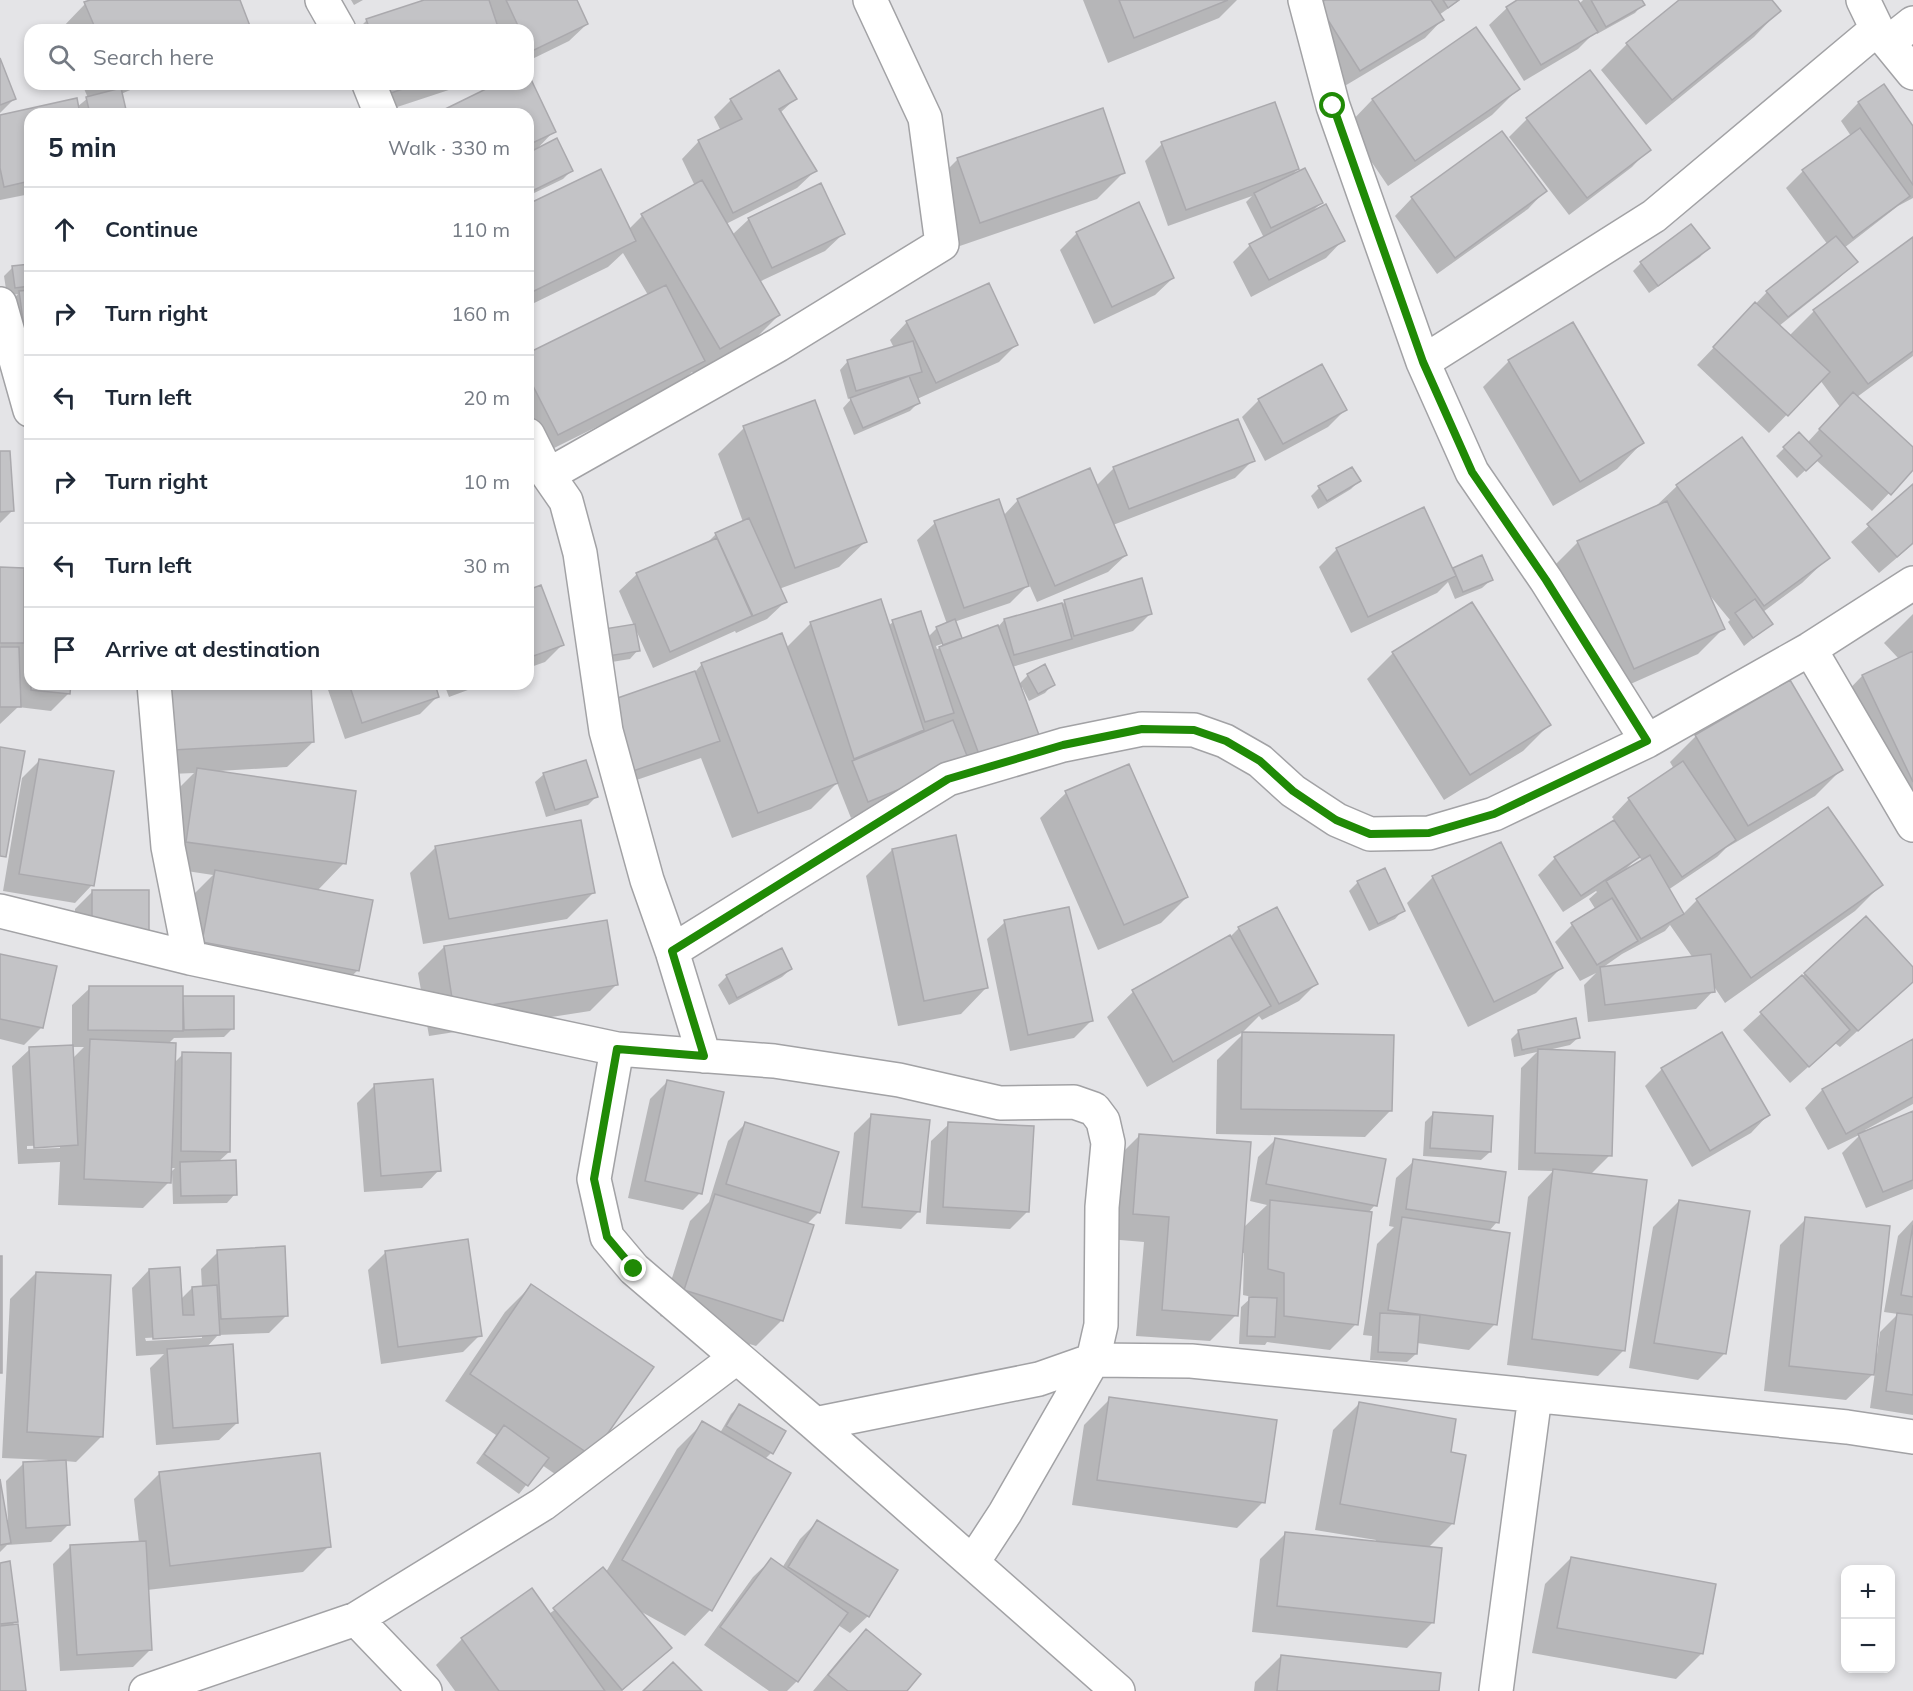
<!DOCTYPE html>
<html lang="en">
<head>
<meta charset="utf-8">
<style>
  body { margin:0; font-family:Mulish,sans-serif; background:#f2f2f3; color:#1f2937 }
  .controls { position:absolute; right:18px; bottom:18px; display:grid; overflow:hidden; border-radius:12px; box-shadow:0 3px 9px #0003 }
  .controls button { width:54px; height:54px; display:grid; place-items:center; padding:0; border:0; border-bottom:2px solid #e0e1e3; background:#fff; color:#1f2937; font:30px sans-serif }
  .stop { position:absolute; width:18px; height:18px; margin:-14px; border:4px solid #208a06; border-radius:50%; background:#fff }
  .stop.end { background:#208a06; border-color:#fff; box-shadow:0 2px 6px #0008 }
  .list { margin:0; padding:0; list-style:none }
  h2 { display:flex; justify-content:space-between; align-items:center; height:78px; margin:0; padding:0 24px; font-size:26px }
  h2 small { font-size:20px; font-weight:400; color:#747a83 }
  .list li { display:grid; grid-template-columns:39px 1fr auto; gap:18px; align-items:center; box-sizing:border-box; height:84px; padding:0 24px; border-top:2px solid #e0e1e3 }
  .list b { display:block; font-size:22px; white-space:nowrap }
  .list em { font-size:20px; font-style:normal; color:#747a83 }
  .icon { flex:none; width:33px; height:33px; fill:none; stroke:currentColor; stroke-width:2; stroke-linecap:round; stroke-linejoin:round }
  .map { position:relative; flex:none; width:1913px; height:1691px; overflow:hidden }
  .search { position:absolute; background:#fff; box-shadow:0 3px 9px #0003; left:24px; top:24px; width:510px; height:66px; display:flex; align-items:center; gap:15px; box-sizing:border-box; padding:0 21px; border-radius:18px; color:#747a83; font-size:22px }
  .panel { position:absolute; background:#fff; box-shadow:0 3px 9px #0003; left:24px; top:108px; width:510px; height:582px; border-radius:18px }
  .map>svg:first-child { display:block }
  .shadow { fill:#0003; fill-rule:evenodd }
  .building { fill:#c3c3c6; stroke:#aaa9ad; stroke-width:1.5 }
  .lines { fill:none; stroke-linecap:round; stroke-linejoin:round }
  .minor-casing { stroke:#a2a2a5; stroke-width:36 }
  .minor { stroke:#fff; stroke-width:33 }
  .route { stroke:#208a06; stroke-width:8 }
</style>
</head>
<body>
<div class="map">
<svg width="1913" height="1691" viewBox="0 0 1913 1691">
  <rect width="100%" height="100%" fill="#e4e4e7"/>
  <path class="shadow" d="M94,0h144l11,25 -5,5h-184l25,-26z
    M351,0h12l-9,5z
    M428,0h147l12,24 -18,17 -41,20v-31h-171l10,-10z
    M1083,0h154l-18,18 -111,45z
    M1328,0h132l-21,15 3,5 -17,18 -82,49 -41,-65z
    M1520,0h56l3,4 4,-4h58l2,4 -8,9 -38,21 -1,-3 -18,18 -54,32 -35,-56 18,-17z
    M1681,0h89l9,11 -25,26 -108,88 -45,-55 26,-26z
    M1476,29l42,60 -26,26 -104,71 -41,-60 25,-26z
    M0,63l14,36 -14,14z
    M1590,72l59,77 -17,18 -63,48 -60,-78 18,-18z
    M528,77l26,54 -18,19 35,21 -8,8 -35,17v-82h-90l61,-30h29z
    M82,84h62l-23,10 5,20h-96v80l-30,6v-83l77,-10 11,-9z
    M354,84h113l-91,30z
    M1884,87l29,42v69l-15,8 -54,42 12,14 -18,17 -59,47 10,10 25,-25 99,-72v117l-56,41 56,52v19l-41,43 -56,-51 -19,18 -21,-22 23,-22 8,9 33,-36 -20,-27 -51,53 -72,-68 70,-73 61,-47 -42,-57 17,-17 48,-35 -10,-15 17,-18z
    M795,99l-15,14 35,58 -18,17 -71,36 6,11 17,-16 94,15 -18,17 -66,31 20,33 -26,26 -59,33 -2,-2 -15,15 -145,72 -4,-7v-97l120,-60 -25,-42 -15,14 -80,39v-100l101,23 13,-13 53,-30 -13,-27 17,-18 22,-10 -7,-14 17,-17z
    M1502,133l43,58 -17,18 -91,65 -42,-58 17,-18z
    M1162,144l136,25 -8,8 31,26 -9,9 31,28 -17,18 -75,39 -18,-35 17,-17 14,-7 -18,-36 6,-6 -84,30 -23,-65z
    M958,159l165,14 -26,26 -143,49 -22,-63z
    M1077,233l96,45 -18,17 -61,29 -34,-74z
    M1708,248l-8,9 -51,36 -16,-22 8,-8z
    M30,265v99l-27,-54 15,-16 -11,2 -3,-20 9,-9z
    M907,322l109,23 -17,17 -82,37 1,4 -8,8 -56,24 -11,-27 10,-11 -5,2 -8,-29 8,-9 46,-13 -4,-8z
    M1572,324l70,119 -25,26 -64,37 -70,-119 26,-26z
    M1259,400l86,10 -17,17 -63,34 -23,-44z
    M744,428l121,114 -26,25 -60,22 6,13 -18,17 -31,14 -1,-2 -82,37 -17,-38 2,20 -8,9 -30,5 34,-38 -15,-35 18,-17 69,-30 10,-10 27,-12 -25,-68z
    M1742,439l86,119 -26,25 -39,29 8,12 -27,22 -16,-24 2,-2 -23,-28 17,36 -26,26 -90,40 -56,-126 26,-26 76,-34 23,-22z
    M0,453l12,58 -12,12z
    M1253,460l-18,18 -122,47 13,30 -18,17 -71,30 -8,-18 -19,19 -56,19 6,16 -4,4 42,-15 6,-7 58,-15 3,-4 85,13 -17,17 -121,36 7,17 9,-9 25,9 -8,9 -16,8 -7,-14 -2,1 18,47 -88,43 -99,40 -14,-35 -26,26 -79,29 -31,-80 -85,29 78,-114 8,-9 84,-16 25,-25 77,3 5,-4 35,15 9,-9 10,-4 -30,-84 18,-17 68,-7 15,-16 78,-14 18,-18zM952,640v3l-15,6 -1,-3z
    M1359,481l-8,8 -33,20 -7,-13 8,-8z
    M1913,486v58l-34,29 -28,-31z
    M1423,509l29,62 2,-2 37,11 -9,8 -27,11 -7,-17 -11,11 -86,40 -32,-66 18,-18z
    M0,569l22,60 8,-8v63h40l-1,9 -18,18 -33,-4 -18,17z
    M528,592l34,53 -17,17 -17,6z
    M1472,604l77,121 -26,26 -79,49 -77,-121 26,-26z
    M1913,614v215l-76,-127 25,-26 37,-17 -15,-16z
    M1789,682l52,88 -26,26 -89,52 -9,9 -49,33 15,24 14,-14 130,-91 54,76 -26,26 -130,92 -12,-18v6l-17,18 -108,13 -4,-37 12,-12 -16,8 -25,-39 17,-17 24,-15 -7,-11 8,-7 -1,-1 -33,21 -25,-37 17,-17 60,-37 -3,-4 17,-18 45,-30 -4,-7 26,-26zM1639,856l3,5 -18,10zM1670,925l23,33 -91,10 20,-14 43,-23z
    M309,684l4,58 -26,25 -68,4 125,92 -27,28 40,80 -26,25 -154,-29 13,-69 23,-23 -53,-8 11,-71 23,-23 -46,2 -4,-70z
    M326,684h108l4,12 -18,18 -75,25z
    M444,684h40l-35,13z
    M40,760l52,125 -17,18 -72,-12 19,-113z
    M544,774l52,23 -8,8 -42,12 -11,-35z
    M1066,793l121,104 -26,26 -63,27 -58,-132z
    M1500,844l62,123 -26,26 -68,34 -61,-124 25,-25z
    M436,847l157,46 -26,26 -144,25 -13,-71z
    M892,850l94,138 -25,26 -63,12 -32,-150z
    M1358,882l45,28 -8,9 -26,12 -20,-40z
    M92,892l55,38 -17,17 -55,1v-39z
    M1866,918l47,51v11l-73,67 -5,-4 -45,40 -47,-53z
    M1005,922l86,99 -17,17 -64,13 -23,-112z
    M1239,928l78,55 -18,18 -37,19 -3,-4 -16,16 -96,55 -40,-70 26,-25 98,-56z
    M444,947l172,38 -26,26 -161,25 -11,-63z
    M0,955l42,72 -18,18 -24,-6z
    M791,969l-9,8 -53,28 -11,-20 9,-9z
    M90,988l92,10 50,-1v32l-8,8 -50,1 -6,6 6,19 9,-9 46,98 -11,10 17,32 -8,9 -54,1 -1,-33 3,-3h-5l-1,14 -26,26 -85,-3 2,-43 -42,2 -6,-98 18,-17 42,-2v-42zM71,1047h13l-12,12zM60,1145v3l-33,1v-3z
    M1519,1031l60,6 -9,8 -22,5 62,105 -20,20 34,175 -26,26 -91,-11 21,-168 25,-26 -35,-1 3,-102 16,-16 -23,5 -3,-18z
    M1243,1034l147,77 -25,26 -149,-3 1,-74z
    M1913,1041v63l-48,26 1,2 47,-20v77l-47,19 -24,-55 19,-19 -33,16 -23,-42 17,-18z
    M1662,1069l106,46 -17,18 -59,34 -47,-81z
    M667,1082l33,111 -17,17 -55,-12 22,-99z
    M375,1085l64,85 -17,18 -58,4 -7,-89z
    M1433,1114l57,38 -9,8 -58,-4 2,-34z
    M871,1116l48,95 -18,18 -56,-5 9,-91z
    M745,1124l74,88 -12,12 -25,96 -26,26 -96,-30 30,-95 19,-19 19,-61z
    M949,1124l78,88 -17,17 -84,-5 5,-83z
    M1140,1135l103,93 24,-23 -17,-4 8,-44 18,-18 99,66 -7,8 -12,111 -26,26 -63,-8 -2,3 -26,-1 2,-37 11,-10 -9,-2 1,-42h-3l-5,62 -26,26 -74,-5 8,-94 -36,-3 6,-78z
    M1414,1161l83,61 -8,9 6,93 -26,26 -52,-7 -1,11 -9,8 -37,-2 2,-24 -9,-1 14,-91 17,-17 -5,-1 7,-48z
    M1679,1201l69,11 -24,142 -26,26 -69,-12 24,-141z
    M1806,1219l68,135h3l3,-22 18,-18 -14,-2 14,-76 15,-16v195l-43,-7 5,-36 -29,28 -82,-9 16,-146z
    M218,1252l69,63 -18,18 -51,2 -12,13 31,75 -18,17 -63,5 -6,-77 14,-14 -28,2 -4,-68 17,-18 31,30 12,-12h10l-1,-19zM202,1335v3l-56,3 -1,-3z
    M385,1253l95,82 -17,17 -82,12 -13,-94z
    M36,1273l66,163 -26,26 -11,-1 3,64 -17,17 -44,3 -7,7v-65l6,33h2l-2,-39 17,-17 25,-2v-2l-46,-2 8,-159z
    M531,1286l120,81 -86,114 -23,-16 -23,29 -43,-31 20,-28 -51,-34 60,-89z
    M1110,1399l153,103 -26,26 -165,-23 12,-80z
    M1359,1404l90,49 4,70 -25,25 5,74 -26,26 -155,-16 8,-73 26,-26 89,10 1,-3 -61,-10 18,-100z
    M739,1406l32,47 -6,6 -55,151 -25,26 -47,-26 32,38 -48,43h-167l-19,-26 26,-26 87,-25 57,-42 71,-123 26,-26 17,10 11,-19z
    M160,1473l169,73 -26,26 -156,18 4,59 -18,18 -73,4 -7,-107 18,-18 68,-3 -5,-44z
    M817,1522l51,94 -18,17 -12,-8 -41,56 -10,10h-18l-65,-46 49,-68 18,-17 11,8 18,-29z
    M1571,1558l131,95 -26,26 -144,-26 13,-69z
    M0,1564l16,57 -5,5 -11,65z
    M866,1631l39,60h-92l36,-43z
    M1281,1656l157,35h-184l1,-9z"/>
  <path class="building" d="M90,0h150l10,26 -10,4h-144l-12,-28z
    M424,0h65l10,30h-129l-4,-11z
    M506,0h71l11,24 -58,28 -2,-5v-17h-8z
    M1119,0h109l-94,38z
    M1325,0h106l13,20 -84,51 -42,-67z
    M1443,0h16l-11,8z
    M1517,0h61l20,32 -57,33 -35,-58z
    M1591,0h51l3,5 -39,22z
    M1679,0h93l9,11 -109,89 -46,-57z
    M1476,27l44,62 -105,72 -43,-62z
    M0,58l16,41 -16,6z
    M779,70l18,29 -18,10 38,62 -84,42 -35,-73 44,-21 -12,-20z
    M1590,70l61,80 -64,48 -61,-80z
    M528,73l28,59 -28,13v-31h-93l61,-30h32z
    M388,84h29l-26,9z
    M1884,84l29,42v59l-55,-83z
    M121,88l6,26h-37l-4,-17z
    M77,98l3,16h-50v67l-26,6 -4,-19v-53z
    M1275,102l24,67 -113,41 -25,-68z
    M1103,108l22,65 -145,50 -23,-65z
    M1860,128l50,68 -57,42 -51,-68z
    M1502,131l45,60 -92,67 -44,-61z
    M557,138l16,33 -45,22v-40z
    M1305,168l18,35 -52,25 -17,-35z
    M601,169l35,72 -108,53v-90z
    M702,180l78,135 -60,34 -79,-135z
    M821,183l24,51 -73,34 -24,-50z
    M1139,202l35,76 -62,29 -36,-75z
    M1326,204l19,37 -76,39 -20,-36z
    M1691,224l19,24 -52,38 -18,-24z
    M1836,236l22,26 -70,55 -22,-26z
    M1913,237v114l-45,33 -55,-74z
    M30,264v22l-15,2 -3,-22z
    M989,283l29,62 -82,38 -30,-62z
    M666,285l39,76 -147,74 -30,-59v-23z
    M30,290v60h-3l-8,-59z
    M1755,302l75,70 -42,44 -75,-69z
    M1573,322l71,121 -64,39 -72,-122z
    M913,341l9,31 -66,19 -9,-31z
    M1322,364l25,46 -64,34 -25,-45z
    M909,376l11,27 -57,25 -13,-30z
    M1853,392l60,55v23l-22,25 -72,-66z
    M815,400l52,142 -72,26 -52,-142z
    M1238,419l17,42 -126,48 -16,-42z
    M1799,432l23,24 -16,15 -23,-24z
    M1742,437l88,121 -66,48 -88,-121z
    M0,451h10l4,60 -14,1z
    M1352,467l9,14 -34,20 -9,-15z
    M1090,468l37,87 -72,31 -38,-87z
    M1913,484v59l-16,14 -30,-33z
    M999,499l30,87 -65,22 -30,-87z
    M1667,501l58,128 -91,40 -57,-128z
    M1424,507l32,69 -88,41 -32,-69z
    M749,518l38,84 -34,14 -38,-83z
    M717,538l35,78 -82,36 -34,-79z
    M1482,555l11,25 -30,12 -10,-24z
    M0,567l24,1v75h-24z
    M1142,578l10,36 -78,22 -10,-36z
    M541,585l23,60 -36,13v-68z
    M881,599l43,131 -70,29 -44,-137z
    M1755,599l18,25 -20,14 -18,-25z
    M1472,602l79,123 -81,50 -78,-123z
    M1062,603l10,36 -58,16 -10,-36z
    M921,611l33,102 -29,9 -33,-102z
    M955,619l7,19 -19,7 -7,-18z
    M635,624l5,27 -32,5 -4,-27z
    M998,625l41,110 -59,22 -41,-110z
    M782,633l56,150 -80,30 -57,-150z
    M0,647h19l2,60h-21z
    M1913,651v131l-51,-107z
    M1045,664l10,21 -17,9 -11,-20z
    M695,671l25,70 -87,30 -24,-70z
    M1790,680l53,90 -95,56 -53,-91z
    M31,684h40l-1,10 -39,-4z
    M169,684h142l3,58 -141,8z
    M349,684h86l4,13 -77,26z
    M953,720l16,41 -101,41 -16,-41z
    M0,747l25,4 -19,106 -6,-1z
    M39,759l75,12 -20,115 -75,-12z
    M586,760l12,37 -43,13 -12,-37z
    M1683,761l53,79 -54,37 -54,-79z
    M1129,764l59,133 -64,28 -59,-134z
    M197,768l159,23 -10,73 -160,-22z
    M1828,807l55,78 -132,93 -55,-79z
    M581,820l14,73 -146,26 -14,-73z
    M1614,820l26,37 -59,39 -27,-39z
    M956,835l32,153 -64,13 -32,-152z
    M1501,842l62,126 -69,34 -62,-126z
    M1650,855l34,59 -43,25 -35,-58z
    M1385,868l20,43 -27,13 -21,-43z
    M215,870l158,30 -14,71 -157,-29z
    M92,890h57v40l-57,1z
    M1612,898l26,43 -41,24 -26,-42z
    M1069,907l24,114 -65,14 -24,-115z
    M1277,907l41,77 -39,20 -41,-77z
    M1866,916l47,51v15l-55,49 -54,-58z
    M607,920l11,65 -164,26 -10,-65z
    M1230,935l41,71 -98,56 -41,-72z
    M782,948l10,21 -55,29 -11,-23z
    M0,954l57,12 -14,62 -43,-9z
    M1711,954l4,38 -110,13 -5,-38z
    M1802,975l48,55 -41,37 -49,-55z
    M89,986h94v45l-95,-1z
    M183,996h51v33l-50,1z
    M1576,1018l4,20 -58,12 -4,-20z
    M1242,1032l152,3 -2,76 -151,-2z
    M1722,1032l48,83 -60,36 -49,-83z
    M90,1039l86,4 -5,140 -87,-4z
    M1913,1039v58l-67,37 -24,-45z
    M73,1045l5,100 -44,3 -5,-101z
    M1538,1049l77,3 -3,104 -77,-3z
    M182,1052l49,1 -1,99 -49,-1z
    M433,1079l8,92 -60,5 -7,-92z
    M667,1080l57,12 -22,102 -57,-13z
    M1913,1111v69l-30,12 -25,-58z
    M1433,1112l60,4 -2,36 -61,-4z
    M871,1114l59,6 -10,92 -58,-5z
    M745,1122l94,30 -19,61 -94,-29z
    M948,1122l86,4 -5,86 -86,-5z
    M1139,1134l112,8 -13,174 -76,-6 7,-93 -36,-3z
    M1275,1138l111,21 -9,47 -111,-22z
    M1413,1159l93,13 -7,51 -93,-14z
    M236,1160l1,35 -56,1 -1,-34z
    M1553,1169l94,11 -22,171 -93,-12z
    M715,1194l99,31 -31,96 -99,-31z
    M1270,1200l102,12 -14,113 -74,-9v-43l-16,-4z
    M1679,1200l71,11 -24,143 -72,-11z
    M1402,1217l108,16 -13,92 -109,-15z
    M1805,1217l85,9 -16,149 -85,-9z
    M1913,1225v72l-12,-2z
    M468,1239l14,97 -84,11 -13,-96z
    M285,1246l3,70 -67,3 -4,-69z
    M0,1256h2v117h-2z
    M180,1267l3,48h11l-2,-28 25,-2 3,50 -67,4 -4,-70z
    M36,1272l75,3 -8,162 -76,-5z
    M531,1284l123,83 -62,89 -122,-82z
    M1249,1297l28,1 -2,39 -28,-1z
    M1380,1313l40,2 -3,39 -39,-2z
    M1897,1313l16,2v80l-27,-4z
    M233,1344l5,79 -65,5 -6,-79z
    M1109,1397l168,23 -12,83 -168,-23z
    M1359,1402l97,17 -5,33 15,3 -12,69 -114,-20z
    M739,1404l47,27 -13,23 -47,-28z
    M702,1421l89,52 -79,138 -90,-51z
    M504,1425l45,33 -21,28 -44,-32z
    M320,1453l11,94 -161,19 -11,-94z
    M66,1460l4,65 -44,3 -3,-66z
    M0,1479l11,64 -11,2z
    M817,1520l81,50 -29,47 -81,-50z
    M1285,1532l157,16 -8,75 -157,-17z
    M146,1541l6,109 -75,5 -7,-110z
    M1571,1557l145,27 -13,70 -146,-26z
    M771,1558l77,55 -50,69 -78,-55z
    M10,1561l8,61 -18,2v-61z
    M603,1567l69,81 -50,42 -69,-82z
    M532,1588l73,103h-106l-38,-53z
    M18,1624l8,67h-26v-65z
    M866,1629l55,45 -14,17h-59l-20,-16z
    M1281,1655l160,18 -2,18h-162z
    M673,1662l29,29h-59z"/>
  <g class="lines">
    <defs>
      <path id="minor" d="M322,0l17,30
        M1305,0l28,106 90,256 49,110 74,108 101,161
        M1863,0l14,29 36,44
        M1889,42l24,-19
        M369,84l12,30
        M0,304l30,106
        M1423,362l231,-146 223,-187
        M528,435l20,40 18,26 14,52 26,178 41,149 25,71 32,105
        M548,475l230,-130 164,-101 -17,-126 -55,-118
        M1810,649l103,176
        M154,684l14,163 22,111
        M0,911l190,47 427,91 157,12 125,19 101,23 74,-1 20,7 9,12 5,22 -6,64 -1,118 -8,35 -88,153 -32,49
        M672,951l276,-172 115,-34 79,-16 52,1 31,11 35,20 33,30 44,29 33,14 59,-1 65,-19 153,-73 163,-92 103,-66
        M617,1049l-23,130 13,58 27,32 181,155 303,267
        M815,1424l224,-45 54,-19 98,1 656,66 66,10
        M356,1619l69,72
        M146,1691l210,-72 187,-115 194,-147
        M1496,1691l39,-295"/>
    </defs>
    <use href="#minor" class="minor-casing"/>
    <use href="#minor" class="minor"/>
  </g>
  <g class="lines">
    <path class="route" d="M634,1269l-27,-32 -13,-58 23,-130 87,7 -32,-105 276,-172 115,-34 79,-16 52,1 32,11 34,20 33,30 43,29 34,14 59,-1 65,-19 153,-73 -101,-161 -74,-108 -49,-110 -90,-256"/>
  </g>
</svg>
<div class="controls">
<button>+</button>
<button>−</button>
</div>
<div class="stop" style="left:1333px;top:106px"></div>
<div class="stop end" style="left:634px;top:1269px"></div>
<div class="search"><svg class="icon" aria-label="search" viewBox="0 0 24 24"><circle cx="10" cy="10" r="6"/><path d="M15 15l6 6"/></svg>Search here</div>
<section class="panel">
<h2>5 min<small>Walk · 330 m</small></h2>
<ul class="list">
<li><svg class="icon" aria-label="ahead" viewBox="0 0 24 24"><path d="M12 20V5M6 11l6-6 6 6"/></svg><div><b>Continue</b></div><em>110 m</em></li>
<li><svg class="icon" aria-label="right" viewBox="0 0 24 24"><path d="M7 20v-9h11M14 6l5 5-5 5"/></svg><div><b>Turn right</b></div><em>160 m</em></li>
<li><svg class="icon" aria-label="left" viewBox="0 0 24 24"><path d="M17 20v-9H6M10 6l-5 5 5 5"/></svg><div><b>Turn left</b></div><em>20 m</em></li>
<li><svg class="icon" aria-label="right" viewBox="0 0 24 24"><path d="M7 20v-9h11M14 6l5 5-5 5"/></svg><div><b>Turn right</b></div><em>10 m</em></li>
<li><svg class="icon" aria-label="left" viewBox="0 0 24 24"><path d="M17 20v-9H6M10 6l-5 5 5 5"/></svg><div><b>Turn left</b></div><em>30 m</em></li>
<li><svg class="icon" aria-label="arrive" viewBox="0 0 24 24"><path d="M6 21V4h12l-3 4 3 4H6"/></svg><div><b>Arrive at destination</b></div></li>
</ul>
</section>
</div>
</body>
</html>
